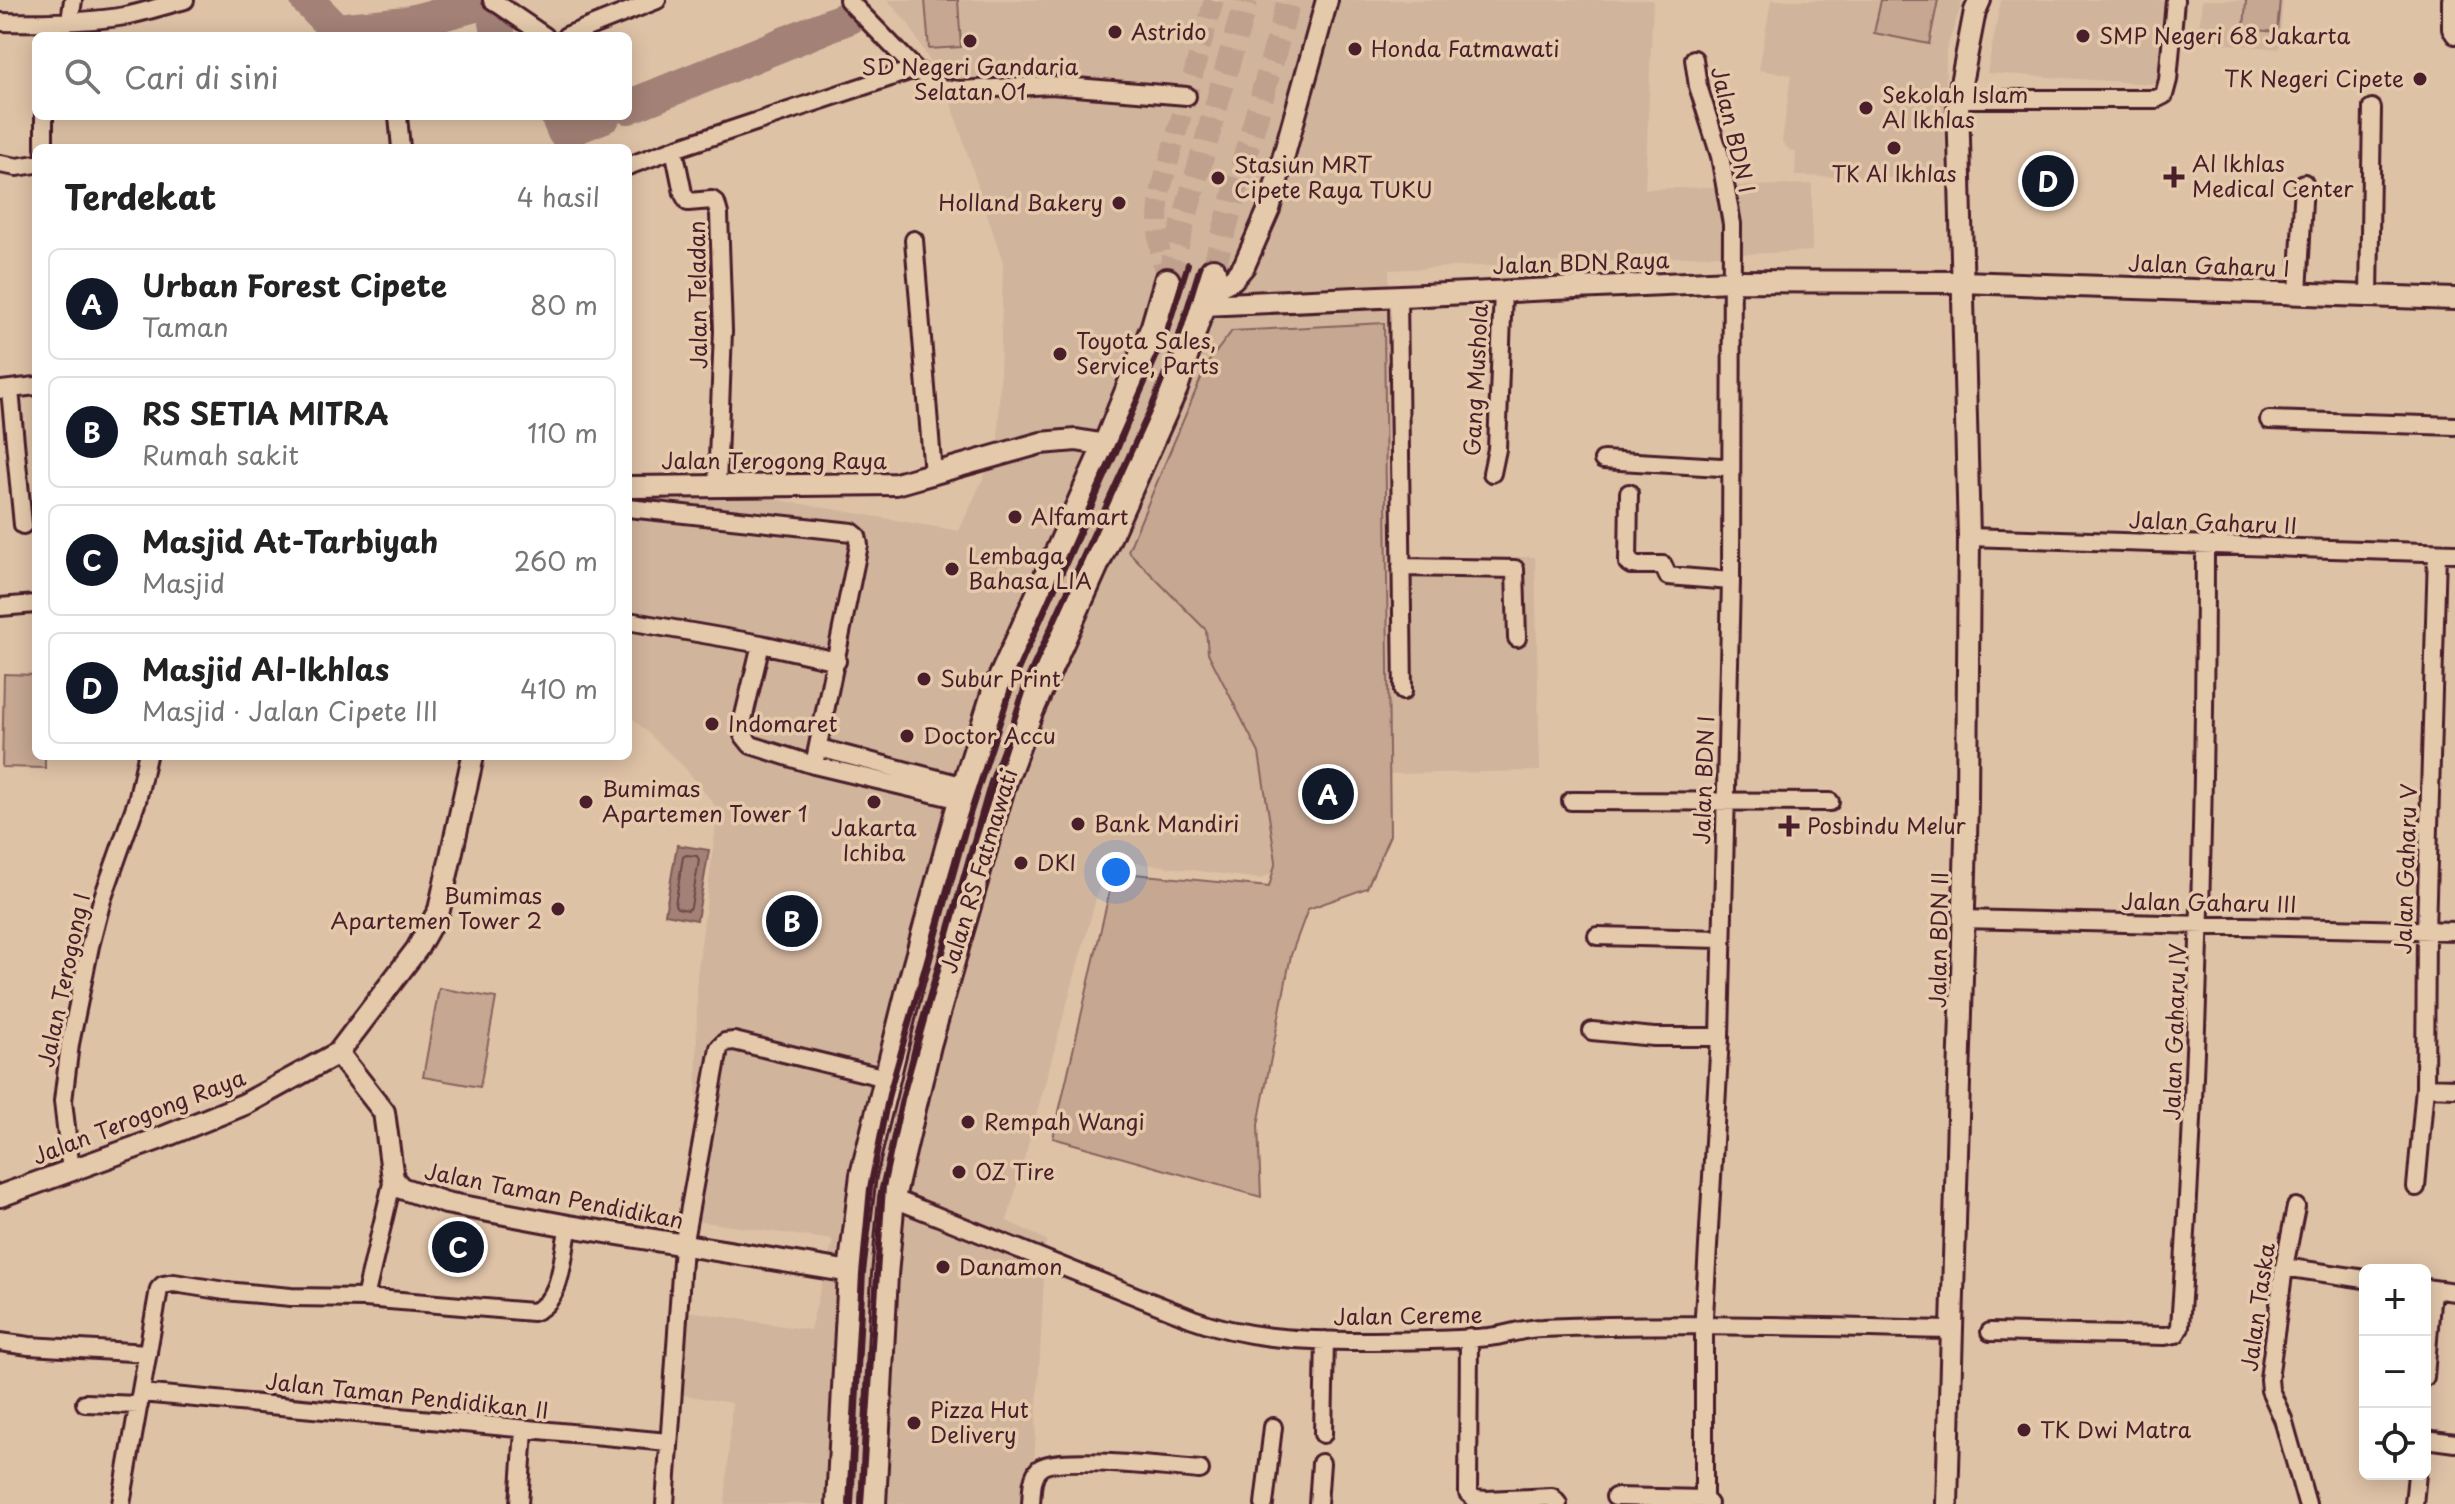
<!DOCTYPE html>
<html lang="id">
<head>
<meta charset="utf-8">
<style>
  body { margin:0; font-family:"Playpen Sans",sans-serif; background:#f2f2f2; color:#222 }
  .controls { position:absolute; right:24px; bottom:24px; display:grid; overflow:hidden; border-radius:12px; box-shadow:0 4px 20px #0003 }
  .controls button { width:72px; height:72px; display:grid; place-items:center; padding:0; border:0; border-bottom:2px solid #e0e0e0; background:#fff; color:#222; font:40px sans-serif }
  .you { position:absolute; left:1116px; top:872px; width:28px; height:28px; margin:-20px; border:6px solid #fff; border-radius:50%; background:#1a73e8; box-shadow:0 0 0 12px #1a73e833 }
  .badge { display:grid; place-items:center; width:52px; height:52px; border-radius:50%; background:#111827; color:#fff; font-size:26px; font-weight:700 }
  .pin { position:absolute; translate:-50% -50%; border:4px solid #fff; box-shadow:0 2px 8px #0006 }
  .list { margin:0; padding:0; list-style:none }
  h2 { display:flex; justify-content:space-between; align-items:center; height:104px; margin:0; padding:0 32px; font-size:34px }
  h2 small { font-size:26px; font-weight:400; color:#767676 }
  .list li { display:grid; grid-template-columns:52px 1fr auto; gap:24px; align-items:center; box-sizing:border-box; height:112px; margin:0 16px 16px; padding:0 16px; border:2px solid #e0e0e0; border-radius:12px }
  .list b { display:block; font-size:30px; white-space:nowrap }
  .list p { margin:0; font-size:26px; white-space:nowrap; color:#767676 }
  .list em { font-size:26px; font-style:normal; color:#767676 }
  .icon { flex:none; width:44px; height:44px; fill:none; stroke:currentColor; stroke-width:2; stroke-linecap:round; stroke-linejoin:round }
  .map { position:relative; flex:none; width:2455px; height:1504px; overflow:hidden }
  .search { position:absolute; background:#fff; box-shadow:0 4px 20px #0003; left:32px; top:32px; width:600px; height:88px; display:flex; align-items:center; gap:20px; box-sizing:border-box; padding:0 28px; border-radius:12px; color:#767676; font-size:30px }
  .panel { position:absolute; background:#fff; box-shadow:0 4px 20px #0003; left:32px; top:144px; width:600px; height:616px; border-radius:12px }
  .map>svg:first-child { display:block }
  .built { fill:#d1b49c }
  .green { fill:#c5a792; stroke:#88635e; stroke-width:2 }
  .water { fill:#a38176; stroke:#7f5a58; stroke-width:2 }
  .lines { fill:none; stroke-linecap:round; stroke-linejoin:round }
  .shore { stroke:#6e4649; stroke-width:2 }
  .river { stroke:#a38176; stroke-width:34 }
  .tertiary-tunnel { stroke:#c0a18d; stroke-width:20; stroke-dasharray:20 10; stroke-linecap:butt }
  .primary-tunnel { stroke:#c0a18d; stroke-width:24; stroke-dasharray:24 12; stroke-linecap:butt }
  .minor-casing { stroke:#4a1f2b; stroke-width:22 }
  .tertiary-casing { stroke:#4a1f2b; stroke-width:26 }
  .primary-casing { stroke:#4a1f2b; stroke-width:30 }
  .minor { stroke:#e4c9ab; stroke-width:16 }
  .tertiary { stroke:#e4c9ab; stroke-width:20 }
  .primary { stroke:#e4c9ab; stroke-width:24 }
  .rail { stroke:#4a1f2b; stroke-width:6 }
  .poi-dot { fill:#4a1f2b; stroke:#e4c9ab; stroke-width:3 }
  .labels { text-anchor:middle; stroke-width:7; stroke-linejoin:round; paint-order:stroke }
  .poi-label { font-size:22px; fill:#4a1f2b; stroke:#e4c9ab; text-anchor:start }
  .street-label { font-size:22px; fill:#4a1f2b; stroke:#e4c9ab }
</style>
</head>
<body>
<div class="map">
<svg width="2455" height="1504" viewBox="0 0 2455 1504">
  <rect width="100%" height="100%" fill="#dec2a6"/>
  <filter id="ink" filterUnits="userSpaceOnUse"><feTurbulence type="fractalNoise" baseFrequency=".0125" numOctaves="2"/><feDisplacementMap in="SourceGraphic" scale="16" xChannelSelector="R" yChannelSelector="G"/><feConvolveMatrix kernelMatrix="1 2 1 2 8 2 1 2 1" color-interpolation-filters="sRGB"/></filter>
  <g filter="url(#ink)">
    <path class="built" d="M887,0h766l-8,189 167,-5v67l-423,19 3,288 143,-1 5,214 -197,4 -32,82 -51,22 -153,-20 -100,362 39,19 -14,264h-307l7,-101 -61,-10 10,-83 129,20 23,-90 -137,-19 1,-245 21,-167 -34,-42 -56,-53v-237l7,-2 324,56 39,-85 5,-183 -55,-169 -40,-71z
      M1771,0h192l-17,51 -1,128 -150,-3 1,-24 -6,-1 -8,-9 9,-67 -32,-5z
      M2001,0h175l-7,85 -182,-12z
      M2202,0h81l-4,49 -81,-8z"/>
    <path class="green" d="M925,0h33l3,47 -32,2z
      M1881,0h57l-9,44 -55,-11z
      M2246,0h34l-3,32 -33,-3z
      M1384,323l6,512 -23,53 -59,21 -17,46 -33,170 3,72 -208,-59 61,-266 155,15 7,-26 -17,-108 -51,-100 -2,-23 -78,-79 79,-187 25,-33z
      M4,674l32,1v81h9v12l-43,-1z
      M439,988l57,10 -16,89 -57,-10z"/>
    <path class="water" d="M677,845l32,5 -12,70 -32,-6z"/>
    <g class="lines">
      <path class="shore" d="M686,855l11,1 2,4 -8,47 -3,3 -11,-2 -2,-3 8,-48z"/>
      <path class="river" d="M307,0l29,30 71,-7 76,-20 11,11 5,22
        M628,107l224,-91
        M557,116l7,16 40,-16"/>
      <path class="tertiary-tunnel" d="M1167,281c-10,-32 -11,-60 -6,-92l53,-189"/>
      <path class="primary-tunnel" d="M1213,271l76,-271
        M1167,281l79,-281"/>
      <defs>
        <path id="minor" d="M492,0l53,36
          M848,0l67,69 27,19 18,2 91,-5 136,11
          M2451,0v29l4,6
          M70,21l3,-21
          M0,22c41,1 84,1 125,-6 20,-4 40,-11 60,-16
          M566,36l91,-36
          M1694,59l4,27 22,70 12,68 -1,357 -11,456 -16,279v183l5,5
          M1958,99h198l8,-4 4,-15 7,-80
          M44,116v32
          M398,116l3,32
          M0,164l17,3 19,-3
          M628,166l46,-17
          M914,240l19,234
          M2298,293l6,-110
          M1398,296l5,395
          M2369,296l3,-188
          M2,390l34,-4
          M10,390l13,135
          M2269,420l186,6
          M1603,460l118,7 10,-2
          M1492,473l5,-24 6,-159
          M717,485l6,-154 -4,-117 -3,-11 -4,-3 -24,2 -5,-9 -9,-44 241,-80
          M1629,493l-1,70 3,2h32l5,11 63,5
          M628,508l224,24 5,4 2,9 -45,220
          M1969,537l486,16
          M1401,567l114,2 2,69
          M0,607l36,-3
          M628,621l133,23 -20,84 2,7 8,10 63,20 147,35
          M761,644l76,17
          M819,748l146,38
          M1571,801l259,1
          M1962,919l493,12
          M1597,936l124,3
          M1592,1031l62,6h66
          M2425,1087l30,1
          M71,1171l-8,-70 7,-57 20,-98 12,-46 35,-99 10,-45
          M2416,1187l9,-100 1,-157 11,-377
          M892,1198l301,121c52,19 101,21 156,22 46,0 93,0 140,-4 18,-2 35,-9 53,-9 137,-6 273,-1 409,2
          M2296,1207l-12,60 -15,112 1,11 13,29 24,85
          M2284,1267l81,12
          M2425,1288l30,4
          M365,1298l28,-119
          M1990,1332l175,4 11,-2 4,-7c18,-261 25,-521 25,-782
          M1469,1337l-1,156 7,6 11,1 66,-3 6,7
          M0,1342l29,4 119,7
          M2425,1377l7,-88
          M141,1393l527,49
          M85,1403l54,2
          M1323,1434l2,-94
          M2425,1439l30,4
          M1615,1497l89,2
          M121,1504l38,-215 4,-4 11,-2 51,8 66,6 74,1 168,14c31,-11 29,-59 36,-86
          M519,1504l5,-74
          M665,1504l18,-258 36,-198 6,-6 9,-1 152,37
          M1031,1504c1,-11 0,-27 8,-35 15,-15 134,-1 161,1
          M1264,1504l9,-77
          M1318,1504l3,-41
          M2414,1504l3,-30"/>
        <path id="tertiary" d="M1207,292l26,-13 11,-13 25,-57 58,-209
          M1203,305l528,-24 230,1 494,17
          M628,487l268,-3 145,-41 35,-3 30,5
          M338,1053l46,59 9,67 8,9 45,15 123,23 282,46
          M0,1196l161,-58 84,-34 93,-51 79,-104 22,-39 34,-154
          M1947,1504l20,-702 2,-265 -11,-438 17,-88 5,-11"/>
        <path id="primary" d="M839,1504l12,-232 12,-97 47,-189 55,-200 29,-92 112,-249 48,-119 13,-45
          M873,1504l12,-229 7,-77 36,-153 74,-258 28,-75 145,-324 38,-117"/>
      </defs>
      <use href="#minor" class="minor-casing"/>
      <use href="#tertiary" class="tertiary-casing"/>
      <use href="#primary" class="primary-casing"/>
      <use href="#minor" class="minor"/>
      <use href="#tertiary" class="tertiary"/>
      <use href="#primary" class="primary"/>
      <path class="rail" d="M849,1504l13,-230 8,-86 19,-94 68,-240 58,-178 150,-339 23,-73
        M861,1504l22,-317 19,-88 67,-240 58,-179 127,-279 23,-59 23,-75"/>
    </g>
  </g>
  <g class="poi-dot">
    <circle cx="1115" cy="32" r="8"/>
    <circle cx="2083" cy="36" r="8"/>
    <circle cx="970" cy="41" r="8"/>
    <circle cx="1355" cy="49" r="8"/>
    <circle cx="2420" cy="79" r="8"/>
    <circle cx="1866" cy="108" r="8"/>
    <circle cx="1894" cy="148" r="8"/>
    <path d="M2170 165h8v8h8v8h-8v8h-8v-8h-8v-8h8z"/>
    <circle cx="1218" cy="178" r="8"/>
    <circle cx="1119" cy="203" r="8"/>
    <circle cx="1060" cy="354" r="8"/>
    <circle cx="1015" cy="517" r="8"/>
    <circle cx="952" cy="569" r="8"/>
    <circle cx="924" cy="679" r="8"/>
    <circle cx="712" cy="724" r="8"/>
    <circle cx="907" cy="736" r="8"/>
    <circle cx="586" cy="802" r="8"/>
    <circle cx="874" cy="802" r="8"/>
    <circle cx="1078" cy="824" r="8"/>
    <path d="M1785 814h8v8h8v8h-8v8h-8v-8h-8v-8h8z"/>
    <circle cx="1021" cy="863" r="8"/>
    <circle cx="558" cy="909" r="8"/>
    <circle cx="968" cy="1122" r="8"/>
    <circle cx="959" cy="1172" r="8"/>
    <circle cx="943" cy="1267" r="8"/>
    <circle cx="914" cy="1423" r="8"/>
    <circle cx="2024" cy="1430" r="8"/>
  </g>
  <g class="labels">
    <g class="poi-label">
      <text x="1131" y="40">Astrido</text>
      <text x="2099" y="44">SMP Negeri 68 Jakarta</text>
      <text x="1371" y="57">Honda Fatmawati</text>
      <text x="970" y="75" text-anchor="middle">SD Negeri Gandaria<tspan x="970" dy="25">Selatan 01</tspan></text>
      <text x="2404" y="87" text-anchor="end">TK Negeri Cipete</text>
      <text x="1882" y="103">Sekolah Islam<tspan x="1882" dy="25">Al Ikhlas</tspan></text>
      <text x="2192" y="172">Al Ikhlas<tspan x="2192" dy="25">Medical Center</tspan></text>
      <text x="1234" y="173">Stasiun MRT<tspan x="1234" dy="25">Cipete Raya TUKU</tspan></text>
      <text x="1894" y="182" text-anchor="middle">TK Al Ikhlas</text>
      <text x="1103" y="211" text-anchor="end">Holland Bakery</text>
      <text x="1076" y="349">Toyota Sales,<tspan x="1076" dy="25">Service, Parts</tspan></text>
      <text x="1031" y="525">Alfamart</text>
      <text x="968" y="564">Lembaga<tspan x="968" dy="25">Bahasa LIA</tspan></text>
      <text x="940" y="687">Subur Print</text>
      <text x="728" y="732">Indomaret</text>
      <text x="923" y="744">Doctor Accu</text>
      <text x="602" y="797">Bumimas<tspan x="602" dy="25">Apartemen Tower 1</tspan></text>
      <text x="1094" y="832">Bank Mandiri</text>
      <text x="1807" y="834">Posbindu Melur</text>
      <text x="874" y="836" text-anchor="middle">Jakarta<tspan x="874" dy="25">Ichiba</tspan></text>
      <text x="1037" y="871">DKI</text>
      <text x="542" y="904" text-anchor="end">Bumimas<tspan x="542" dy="25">Apartemen Tower 2</tspan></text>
      <text x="984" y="1130">Rempah Wangi</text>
      <text x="975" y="1180">OZ Tire</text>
      <text x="959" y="1275">Danamon</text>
      <text x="930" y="1418">Pizza Hut<tspan x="930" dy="25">Delivery</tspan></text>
      <text x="2040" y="1438">TK Dwi Matra</text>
    </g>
    <g class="street-label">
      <text transform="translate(1733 130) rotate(77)" y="8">Jalan BDN I</text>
      <text transform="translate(1581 263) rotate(-2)" y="8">Jalan BDN Raya</text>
      <text transform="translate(2209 266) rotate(2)" y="8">Jalan Gaharu I</text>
      <text transform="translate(698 295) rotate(-91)" y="8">Jalan Teladan</text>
      <text transform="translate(1476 380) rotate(-87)" y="8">Gang Mushola</text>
      <text x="774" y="469">Jalan Terogong Raya</text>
      <text transform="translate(2213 523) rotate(2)" y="8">Jalan Gaharu II</text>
      <text transform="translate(1704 780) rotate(-88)" y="8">Jalan BDN I</text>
      <text transform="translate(2406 869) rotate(-88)" y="8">Jalan Gaharu V</text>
      <text transform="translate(979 871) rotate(-73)" y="8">Jalan RS Fatmawati</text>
      <text transform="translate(2209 903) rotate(1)" y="8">Jalan Gaharu III</text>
      <text transform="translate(1939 940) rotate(-89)" y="8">Jalan BDN II</text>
      <text transform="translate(64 980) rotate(-78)" y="8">Jalan Terogong I</text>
      <text transform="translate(2175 1032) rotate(-88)" y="8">Jalan Gaharu IV</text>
      <text transform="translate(139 1117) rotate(-21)" y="8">Jalan Terogong Raya</text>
      <text transform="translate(554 1196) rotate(11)" y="8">Jalan Taman Pendidikan</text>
      <text transform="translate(2258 1307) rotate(-82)" y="8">Jalan Taska</text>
      <text transform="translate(1408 1316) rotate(-1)" y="8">Jalan Cereme</text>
      <text transform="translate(407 1396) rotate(6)" y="8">Jalan Taman Pendidikan II</text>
    </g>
  </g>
</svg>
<div class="controls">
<button>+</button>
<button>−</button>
<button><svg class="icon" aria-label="locate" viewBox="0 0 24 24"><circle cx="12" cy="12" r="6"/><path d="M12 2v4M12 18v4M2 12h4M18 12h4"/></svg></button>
</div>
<div class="you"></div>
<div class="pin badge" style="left:1328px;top:794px">A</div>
<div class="pin badge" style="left:792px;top:921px">B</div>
<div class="pin badge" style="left:458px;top:1247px">C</div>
<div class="pin badge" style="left:2048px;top:181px">D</div>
<div class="search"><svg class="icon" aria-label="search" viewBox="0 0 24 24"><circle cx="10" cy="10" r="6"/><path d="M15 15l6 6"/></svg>Cari di sini</div>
<section class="panel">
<h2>Terdekat<small>4 hasil</small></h2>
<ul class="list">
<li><span class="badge">A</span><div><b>Urban Forest Cipete</b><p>Taman</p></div><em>80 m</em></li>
<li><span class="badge">B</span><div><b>RS SETIA MITRA</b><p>Rumah sakit</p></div><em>110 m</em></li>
<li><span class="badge">C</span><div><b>Masjid At-Tarbiyah</b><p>Masjid</p></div><em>260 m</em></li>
<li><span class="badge">D</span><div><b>Masjid Al-Ikhlas</b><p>Masjid · Jalan Cipete III</p></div><em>410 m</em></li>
</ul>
</section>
</div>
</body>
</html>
